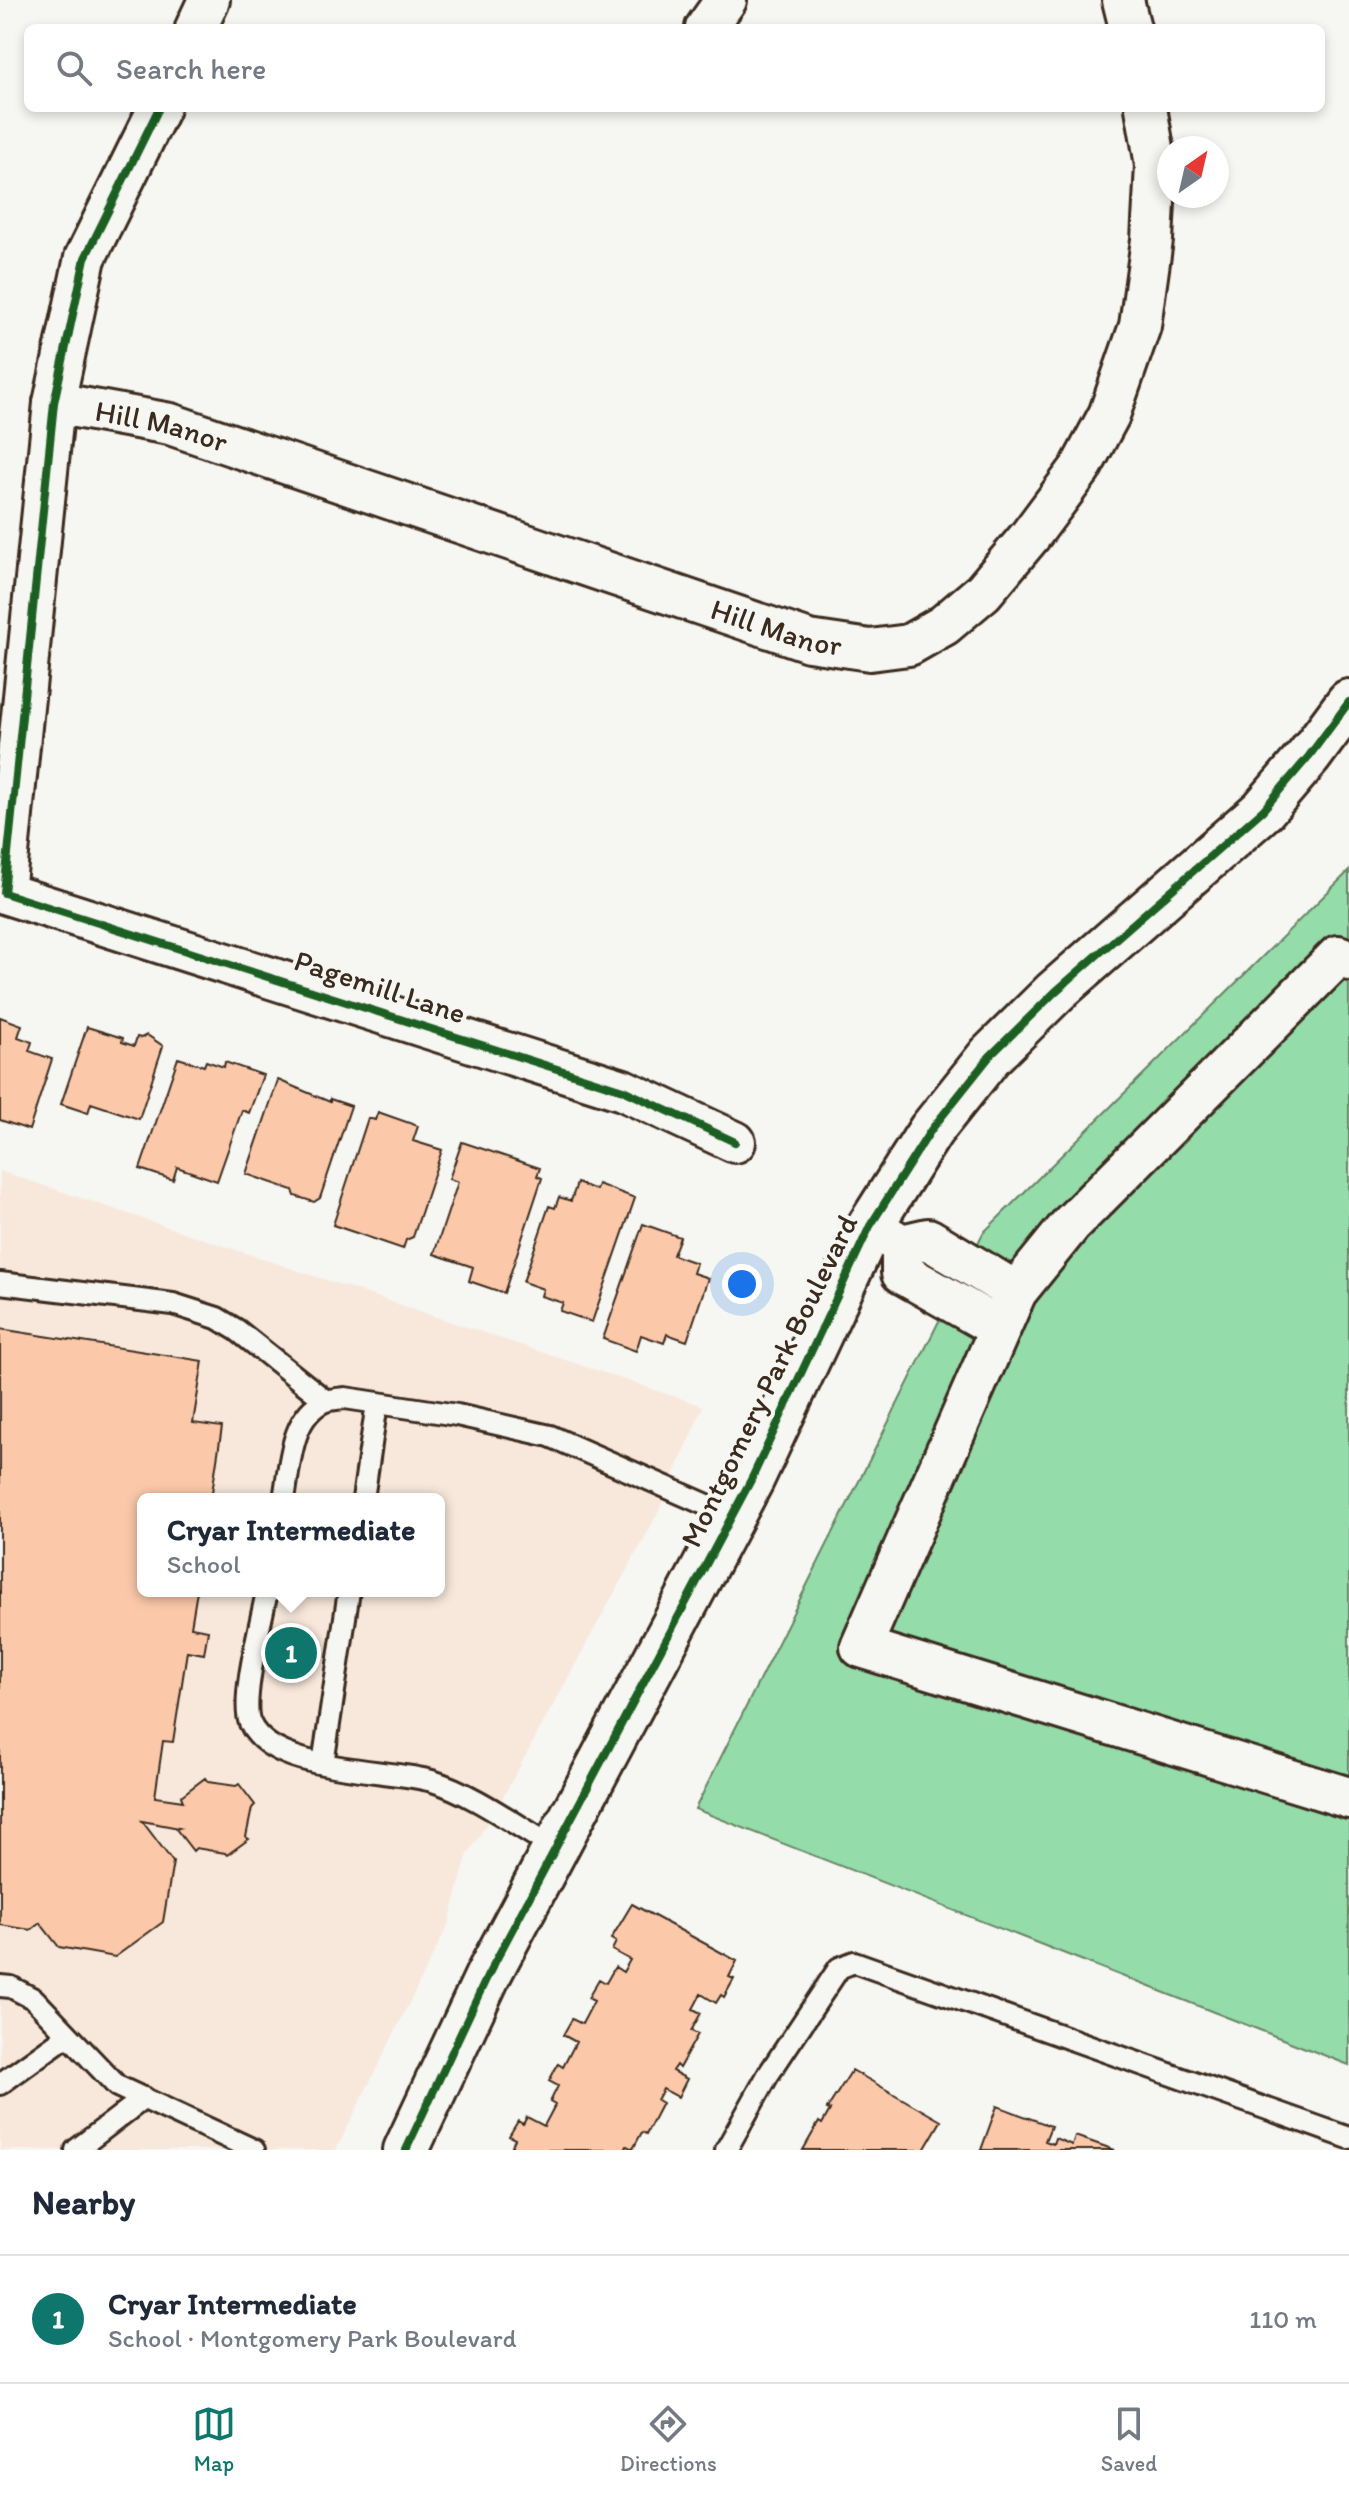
<!DOCTYPE html>
<html lang="en">
<head>
<meta charset="utf-8">
<style>
  body { margin:0; font-family:Itim,sans-serif; background:#f2f2f3; color:#1f2937 }
  .compass { position:absolute; left:1157px; top:136px; width:72px; height:72px; border-radius:50%; background:#fff; box-shadow:0 4px 12px #0003; rotate:34deg }
  .you { position:absolute; left:742px; top:1284px; width:28px; height:28px; margin:-20px; border:6px solid #fff; border-radius:50%; background:#1a73e8; box-shadow:0 0 0 12px #1a73e833 }
  .badge { display:grid; place-items:center; width:52px; height:52px; border-radius:50%; background:#0f766e; color:#fff; font-size:26px; font-weight:700 }
  .pin { position:absolute; translate:-50% -50%; border:4px solid #fff; box-shadow:0 2px 8px #0006 }
  .popup { position:absolute; left:137px; top:1493px; width:308px; height:104px; box-sizing:border-box; display:grid; place-content:center; border-radius:12px; background:#fff; filter:drop-shadow(0 2px 6px #0005); font-size:26px; white-space:nowrap; color:#747a83 }
  .popup b { font-size:30px; color:#1f2937 }
  .popup::after { content:''; position:absolute; left:50%; top:100%; margin-left:-16px; border:16px solid transparent; border-top-color:#fff }
  .list { margin:0; padding:0; list-style:none }
  h2 { display:flex; justify-content:space-between; align-items:center; height:104px; margin:0; padding:0 32px; font-size:34px }
  h2 small { font-size:26px; font-weight:400; color:#747a83 }
  .list li { display:grid; grid-template-columns:52px 1fr auto; gap:24px; align-items:center; box-sizing:border-box; height:128px; padding:0 32px; border-top:2px solid #e0e1e3 }
  .list b { display:block; font-size:30px; white-space:nowrap }
  .list p { margin:0; font-size:26px; white-space:nowrap; color:#747a83 }
  .list em { font-size:26px; font-style:normal; color:#747a83 }
  .icon { flex:none; width:44px; height:44px; fill:none; stroke:currentColor; stroke-width:2; stroke-linecap:round; stroke-linejoin:round }
  .map { position:relative; flex:none; width:1349px; height:2150px; overflow:hidden }
  .search { position:absolute; background:#fff; box-shadow:0 4px 12px #0003; left:24px; right:24px; top:24px; height:88px; display:flex; align-items:center; gap:20px; box-sizing:border-box; padding:0 28px; border-radius:12px; color:#747a83; font-size:30px }
  .sheet { height:232px; background:#fff }
  nav { display:flex; justify-content:space-around; align-items:center; box-sizing:border-box; height:112px; border-top:2px solid #e0e1e3; background:#fff; font-size:22px; color:#747a83 }
  nav a { display:grid; justify-items:center; gap:4px }
  nav .on { color:#0f766e }
  .map>svg:first-child { display:block }
  .built { fill:#f8e8dc; fill-rule:evenodd }
  .green { fill:#94dcaa; stroke:#688364; stroke-width:2 }
  .building { fill:#fbc9aa; stroke:#3b2a1e; stroke-width:2 }
  .lines { fill:none; stroke-linecap:round; stroke-linejoin:round }
  .service-casing { stroke:#3b2a1e; stroke-width:26 }
  .minor-casing { stroke:#3b2a1e; stroke-width:46 }
  .tertiary-casing { stroke:#3b2a1e; stroke-width:50 }
  .service { stroke:#f6f6f2; stroke-width:20 }
  .minor { stroke:#f6f6f2; stroke-width:40 }
  .tertiary { stroke:#f6f6f2; stroke-width:44 }
  .cycleway-casing { stroke:#f6f6f2; stroke-width:13 }
  .cycleway { stroke:#1b5e20; stroke-width:8 }
  .labels { text-anchor:middle; stroke-width:8; stroke-linejoin:round; paint-order:stroke }
  .street-label { font-size:30px; fill:#3b2a1e; stroke:#f6f6f2 }
</style>
</head>
<body>
<div class="map">
<svg width="1349" height="2150" viewBox="0 0 1349 2150">
  <rect width="100%" height="100%" fill="#f6f6f2"/>
  <filter id="ink" filterUnits="userSpaceOnUse"><feTurbulence type="fractalNoise" baseFrequency=".0125" numOctaves="2"/><feDisplacementMap in="SourceGraphic" scale="16" xChannelSelector="R" yChannelSelector="G"/><feConvolveMatrix kernelMatrix="1 2 1 2 8 2 1 2 1" color-interpolation-filters="sRGB"/></filter>
  <g filter="url(#ink)">
    <path class="built" d="M0,1171l703,235 -44,105 -155,284 -37,61 -18,67 -113,227h-336zM143,1499h296v92h-296z"/>
    <path class="green" d="M1349,871v1194l-654,-256 288,-576z"/>
    <path class="building" d="M0,1017l22,8 -4,12 14,5 -3,9 23,8 -23,71 -29,-10z
      M87,1027l36,11 -1,4 12,4 3,-9 4,1 6,-3 16,11 -24,73 -48,-16 -3,10 -27,-9z
      M178,1058l26,8 2,-5 18,6 1,-5 38,13 -14,38 -7,-3 -25,71 -40,-14 -4,13 -33,-11z
      M278,1080l52,22v-3l21,7 -31,92 -6,4 -19,-6 -2,-6 -47,-16z
      M378,1112l40,14 -5,15 29,9 -29,87 -7,3 -3,9 -70,-24 35,-107 7,2z
      M462,1142l78,26 -3,8 5,2 -38,115 -35,-12 4,-14 -39,-13 24,-72 -9,-3z
      M577,1183l19,7 2,-6 37,14 -43,124 -32,-11 3,-8 -22,-7 2,-7 -20,-7 26,-76 6,2 4,-11 12,4z
      M643,1224l37,13 -7,18 23,8 -3,10 15,5 -21,63 -20,-7 -3,9 -23,-8 -5,16 -33,-12z
      M0,1329l203,32 -10,62 29,4 -11,72h-68v92h54l-6,36 17,3 -4,24 -17,-3 -14,91 -10,-1 -8,56 28,4 -2,-5 24,-18 3,4 28,4 3,-2 16,21 -3,3 -6,29 3,2 -22,16 -2,-2 -29,-5 -3,3 -17,-22 3,-1 -37,-7 31,41 -10,60 -48,35 -56,-10 -19,-24 -9,7 -31,-5z
      M632,1904l105,57 -8,16 5,2 -10,18 -3,-2 -5,8 -15,-9 -8,15 8,4 -10,18 7,3 -19,34 -3,-3 -4,6 15,8 -9,18 -15,-8 -6,11 5,3 -16,31 -4,-2 -9,17 -6,-3 -2,4h-115l5,-11 -6,-3 9,-15 5,3 4,-7 17,9 11,-21 -5,-3 8,-16 -9,-5 9,-17 5,3 13,-25 -13,-7 9,-16 10,5 12,-23 -6,-3 11,-19 7,4 9,-16 8,5 7,-12 -18,-10 4,-8 -5,-3z
      M852,2070l89,51 -17,29h-121l16,-28 3,2 8,-14 -3,-1z
      M997,2106l54,20 -6,15 8,3 2,-6 17,7 3,-9 40,14h-134z"/>
    <g class="lines">
      <defs>
        <path id="service" d="M0,1283l173,21 44,14 20,12 89,71
          M284,1499c6,-32 6,-83 41,-98 6,-2 14,-2 20,-3l112,17 93,21 182,80
          M363,1499l14,-96
          M267,1591c-5,28 -27,109 -17,132 22,50 136,45 182,58 39,11 87,46 123,67
          M323,1764l26,-173
          M0,1986l11,1 23,12 83,87 137,64
          M0,2084l68,-49
          M76,2150l68,-52
          M726,2150l42,-75 71,-107 15,-6 495,176"/>
        <g id="minor">
          <path d="M1123,0l7,28"/>
          <path d="M196,28l13,-28"/>
          <path d="M706,28l20,-28"/>
          <path d="M159,108l-74,150 -31,145 -50,490 619,197 112,52"/>
          <path id="s1" d="M54,403l116,21 639,217 61,9 39,-5 35,-20 39,-33 47,-56 50,-67 29,-54 31,-89 12,-86 4,-75 -10,-57"/>
          <path d="M1349,960l-11,-4 -267,268 -55,68 -155,355 488,151"/>
          <path d="M870,1226l32,19 26,-6 88,53"/>
          <path d="M902,1245v28l97,55"/>
        </g>
        <path id="tertiary" d="M406,2150l81,-173 265,-499 118,-252 61,-96 59,-74 65,-64 208,-182 46,-54 40,-54"/>
      </defs>
      <use href="#service" class="service-casing"/>
      <use href="#minor" class="minor-casing"/>
      <use href="#tertiary" class="tertiary-casing"/>
      <use href="#service" class="service"/>
      <use href="#minor" class="minor"/>
      <use href="#tertiary" class="tertiary"/>
      <defs>
        <path id="cycleway" d="M159,108l-74,150 -31,145 -50,490 619,197 112,52
          M406,2150l81,-173 265,-499 118,-252 61,-96 59,-74 65,-64 208,-182 46,-54 40,-54"/>
      </defs>
      <use href="#cycleway" class="cycleway-casing"/>
      <use href="#cycleway" class="cycleway"/>
    </g>
  </g>
  <g class="labels">
    <g class="street-label">
      <text dy="10" stroke="none"><textPath href="#s1" startOffset="110">Hill Manor</textPath></text>
      <text dy="10" stroke="none"><textPath href="#s1" startOffset="758">Hill Manor</textPath></text>
      <text transform="translate(380 987) rotate(18)" y="10">Pagemill Lane</text>
      <text transform="translate(769 1381) rotate(-64)" y="10">Montgomery Park Boulevard</text>
    </g>
  </g>
</svg>
<svg class="compass" viewBox="-18 -18 36 36"><path d="M0-13l5 13h-10z" fill="#e53935"/><path d="M0 13l5-13h-10z" fill="#747a83"/></svg>
<div class="you"></div>
<div class="pin badge" style="left:291px;top:1653px">1</div>
<div class="popup"><b>Cryar Intermediate</b>School</div>
<div class="search"><svg class="icon" aria-label="search" viewBox="0 0 24 24"><circle cx="10" cy="10" r="6"/><path d="M15 15l6 6"/></svg>Search here</div>
</div>
<section class="sheet">
<h2>Nearby<small></small></h2>
<ul class="list">
<li><span class="badge">1</span><div><b>Cryar Intermediate</b><p>School · Montgomery Park Boulevard</p></div><em>110 m</em></li>
</ul>
</section>
<nav>
<a class="on"><svg class="icon" aria-label="map" viewBox="0 0 24 24"><path d="M3 6l6-2 6 2 6-2v14l-6 2-6-2-6 2zM9 4v14M15 6v14"/></svg>Map</a>
<a><svg class="icon" aria-label="directions" viewBox="0 0 24 24"><path d="M12 3l9 9-9 9-9-9zM9 14v-3h6M13 9l2 2-2 2"/></svg>Directions</a>
<a><svg class="icon" aria-label="saved" viewBox="0 0 24 24"><path d="M7 4h10v16l-5-4-5 4z"/></svg>Saved</a>
</nav>
</body>
</html>
